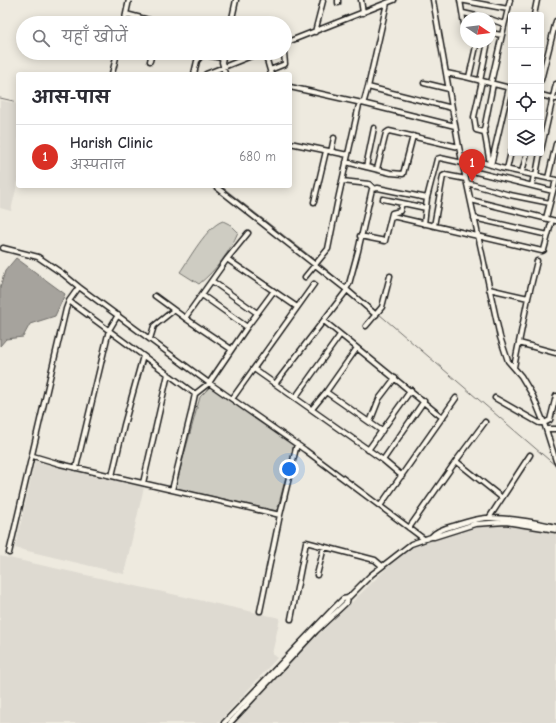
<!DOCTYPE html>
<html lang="hi">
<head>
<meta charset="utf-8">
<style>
  body { margin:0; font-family:"Comic Neue","Playpen Sans Deva",sans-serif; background:#f2f2f3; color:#2b2b33 }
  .controls { position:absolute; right:12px; top:12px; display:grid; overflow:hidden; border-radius:4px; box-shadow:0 2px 10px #0003 }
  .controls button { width:36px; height:36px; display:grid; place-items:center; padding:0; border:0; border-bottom:1px solid #e1e1e2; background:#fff; color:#2b2b33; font:20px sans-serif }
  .compass { position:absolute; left:460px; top:12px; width:36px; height:36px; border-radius:50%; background:#fff; box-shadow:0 2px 10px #0003; rotate:103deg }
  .you { position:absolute; left:289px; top:469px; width:14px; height:14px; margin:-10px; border:3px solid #fff; border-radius:50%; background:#1a73e8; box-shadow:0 0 0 6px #1a73e833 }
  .badge { display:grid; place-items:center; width:26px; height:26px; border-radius:50%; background:#d93025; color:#fff; font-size:13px; font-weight:700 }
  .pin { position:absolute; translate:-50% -33px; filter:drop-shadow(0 1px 2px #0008) }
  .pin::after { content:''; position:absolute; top:21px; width:14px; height:12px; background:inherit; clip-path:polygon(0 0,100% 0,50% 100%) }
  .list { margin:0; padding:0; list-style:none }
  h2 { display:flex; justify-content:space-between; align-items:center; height:52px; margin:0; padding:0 16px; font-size:17px }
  h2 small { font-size:13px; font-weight:400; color:#7c7c81 }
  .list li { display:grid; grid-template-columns:26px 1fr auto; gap:12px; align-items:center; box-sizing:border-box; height:64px; padding:0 16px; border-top:1px solid #e1e1e2 }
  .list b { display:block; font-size:15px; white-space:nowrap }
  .list p { margin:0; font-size:13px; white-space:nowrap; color:#7c7c81 }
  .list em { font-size:13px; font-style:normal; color:#7c7c81 }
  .icon { flex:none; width:22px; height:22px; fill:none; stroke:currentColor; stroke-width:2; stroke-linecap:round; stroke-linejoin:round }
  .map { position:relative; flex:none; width:556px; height:723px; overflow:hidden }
  .search { position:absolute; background:#fff; box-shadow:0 2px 10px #0003; left:16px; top:16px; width:276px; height:44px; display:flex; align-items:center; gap:10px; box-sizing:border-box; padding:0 14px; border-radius:22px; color:#7c7c81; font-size:15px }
  .panel { position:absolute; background:#fff; box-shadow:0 2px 10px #0003; left:16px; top:72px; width:276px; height:116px; border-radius:4px }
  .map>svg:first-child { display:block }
  .built { fill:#dedad1 }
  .green { fill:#ceccc2; stroke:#75746f }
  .water { fill:#a6a39d; stroke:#6f6d69 }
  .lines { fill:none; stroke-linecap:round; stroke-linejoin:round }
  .stream { stroke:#6f6d69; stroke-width:1 }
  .minor-casing { stroke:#1c1c1c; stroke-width:7 }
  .minor { stroke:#fbf7ec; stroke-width:4 }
</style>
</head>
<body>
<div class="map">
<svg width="556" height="723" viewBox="0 0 556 723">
  <rect width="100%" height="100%" fill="#eeeadf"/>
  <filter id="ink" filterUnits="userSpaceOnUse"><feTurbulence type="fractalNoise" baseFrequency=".025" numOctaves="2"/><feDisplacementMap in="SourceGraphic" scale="8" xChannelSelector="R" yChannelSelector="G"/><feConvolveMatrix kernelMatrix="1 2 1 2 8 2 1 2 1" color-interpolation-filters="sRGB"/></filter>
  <g filter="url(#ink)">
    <path class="built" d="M0,100l18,4v76l-7,31 -11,-3z
      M35,461l109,26 -20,87 -109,-26z
      M482,523l44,4 30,6v190h-322l81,-85 74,-72 23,-19z
      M0,556l280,62 -8,36 5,4 -59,65h-218z"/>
    <path class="green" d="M223,221l8,4 7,7c-8,20 -22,38 -39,52l-19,-12c10,-14 27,-46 43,-51z
      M210,387l84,58 -17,66 -102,-23 25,-91z"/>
    <path class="water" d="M16,258l49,36 -10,22 -25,8 -7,13 -17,2 -6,7v-58l5,-17z"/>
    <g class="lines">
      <path class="stream" d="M0,98l18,4
        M221,186l94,74
        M318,262l28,24
        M348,288l28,24
        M379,314l177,152"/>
      <defs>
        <path id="minor" d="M338,0v3
          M361,0l2,13
          M433,0l26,147 41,190 8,24 13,15 12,20 11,27 12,38
          M460,0l48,9
          M460,0l4,24 2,3
          M463,13l22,5
          M126,14l34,9
          M534,15l3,-15
          M490,19l14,5
          M124,23l5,-23
          M231,23l5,-23
          M315,32l8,-31
          M490,33l12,2
          M285,43l109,-43
          M224,53l-2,9 3,12
          M265,53l6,21
          M150,61l2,-8
          M270,70l15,-6 -1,-11
          M446,73l20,4 44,11
          M112,74l5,-21
          M194,74l3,-13 4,-5 5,-1 16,3
          M206,74l53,-21
          M469,77l8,-35
          M541,80l15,-59
          M480,81l8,-39
          M482,81l-8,36 2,13 8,2
          M424,83l25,6
          M491,83l19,-83
          M290,87l72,16 93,23
          M368,87l84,21
          M541,95l15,4
          M290,143l58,12
          M541,150l15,-66
          M331,152l3,-14
          M462,156l39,12 55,12 -10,38
          M346,162l45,11 12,1 10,-38
          M490,164l-6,-34 9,-46
          M491,165l18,-77
          M366,167l8,-39
          M377,169l9,-36 3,-2 70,16
          M464,169l89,22
          M507,169l4,-17
          M522,172l5,-19
          M536,175l4,-22
          M548,178l8,-34
          M342,181l27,3 4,4
          M467,183l43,12 40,8
          M215,186l132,104 29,25
          M532,186l2,-11
          M383,199l43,9
          M471,200l85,21
          M314,202l12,-51
          M392,216l150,35 2,-1 8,-30
          M474,218l74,17
          M424,224l3,-26 10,-39 3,-1 23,5
          M434,226l9,-50 2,-1 21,4
          M360,236l25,5 7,-28 8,-2 2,-8
          M3,248l35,9 25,17 16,13 130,96 96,67 119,89
          M227,259l70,48
          M305,277l23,-28 9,-45 22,-99 5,-4 4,-14 19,-84
          M212,281l45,32
          M346,289l3,-5 9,-33 14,-62 6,-1 49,10
          M489,289l39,9 9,-37
          M202,295l45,32
          M155,296l30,22 46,31
          M69,301l10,-14
          M185,318l42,-59 21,-26
          M324,321l119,97
          M366,326l16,-19 8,-31
          M150,339l4,-13 20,-16
          M519,343l37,10
          M514,367l14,-69
          M254,369l129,91 19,16
          M275,384l72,-94
          M326,392l56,39
          M195,394l14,-11 38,-56 26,-35
          M295,398l45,-63
          M495,398l44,25h5l6,-3 6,-24
          M232,399l82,-115
          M312,409l14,-17 31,-44
          M370,422l9,-23 16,-21
          M546,429h10
          M368,450l43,-60
          M33,456l27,8 220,51
          M383,460l41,-59
          M456,461l45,36
          M76,468l33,-138 9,-15
          M112,476l12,-51 19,-69
          M143,483l25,-109
          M380,506l76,-108
          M489,518l41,-63
          M409,528l47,-67 29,-39
          M431,537c5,-6 14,-9 22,-11 10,-3 21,-7 33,-8 23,-1 48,4 70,9
          M9,553l57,-244 3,-8 126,93 -4,19 -19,77
          M317,575l7,-28
          M260,611l20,-96 17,-71
          M291,619l15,-77 69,18 7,6
          M224,723l108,-113 11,-11 5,-1
          M230,723l86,-92 31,-29 1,-4 23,-23 40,-31 20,-7h3l41,-13 15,-1 16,-1 50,8"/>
      </defs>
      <use href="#minor" class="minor-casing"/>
      <use href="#minor" class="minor"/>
    </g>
  </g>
</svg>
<div class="controls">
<button>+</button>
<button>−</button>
<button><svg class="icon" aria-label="locate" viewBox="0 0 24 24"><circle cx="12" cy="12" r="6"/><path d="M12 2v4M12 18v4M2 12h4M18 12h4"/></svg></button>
<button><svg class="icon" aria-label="layers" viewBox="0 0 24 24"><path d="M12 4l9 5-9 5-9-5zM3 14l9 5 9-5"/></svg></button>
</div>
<svg class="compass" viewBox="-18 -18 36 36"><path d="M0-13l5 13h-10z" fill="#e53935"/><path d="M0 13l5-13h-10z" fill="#7c7c81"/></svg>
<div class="you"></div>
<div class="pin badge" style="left:472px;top:182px">1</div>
<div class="search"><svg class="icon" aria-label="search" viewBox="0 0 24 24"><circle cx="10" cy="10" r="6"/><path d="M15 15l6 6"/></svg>यहाँ खोजें</div>
<section class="panel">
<h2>आस-पास<small></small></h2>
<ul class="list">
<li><span class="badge">1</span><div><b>Harish Clinic</b><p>अस्पताल</p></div><em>680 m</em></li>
</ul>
</section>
</div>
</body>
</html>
